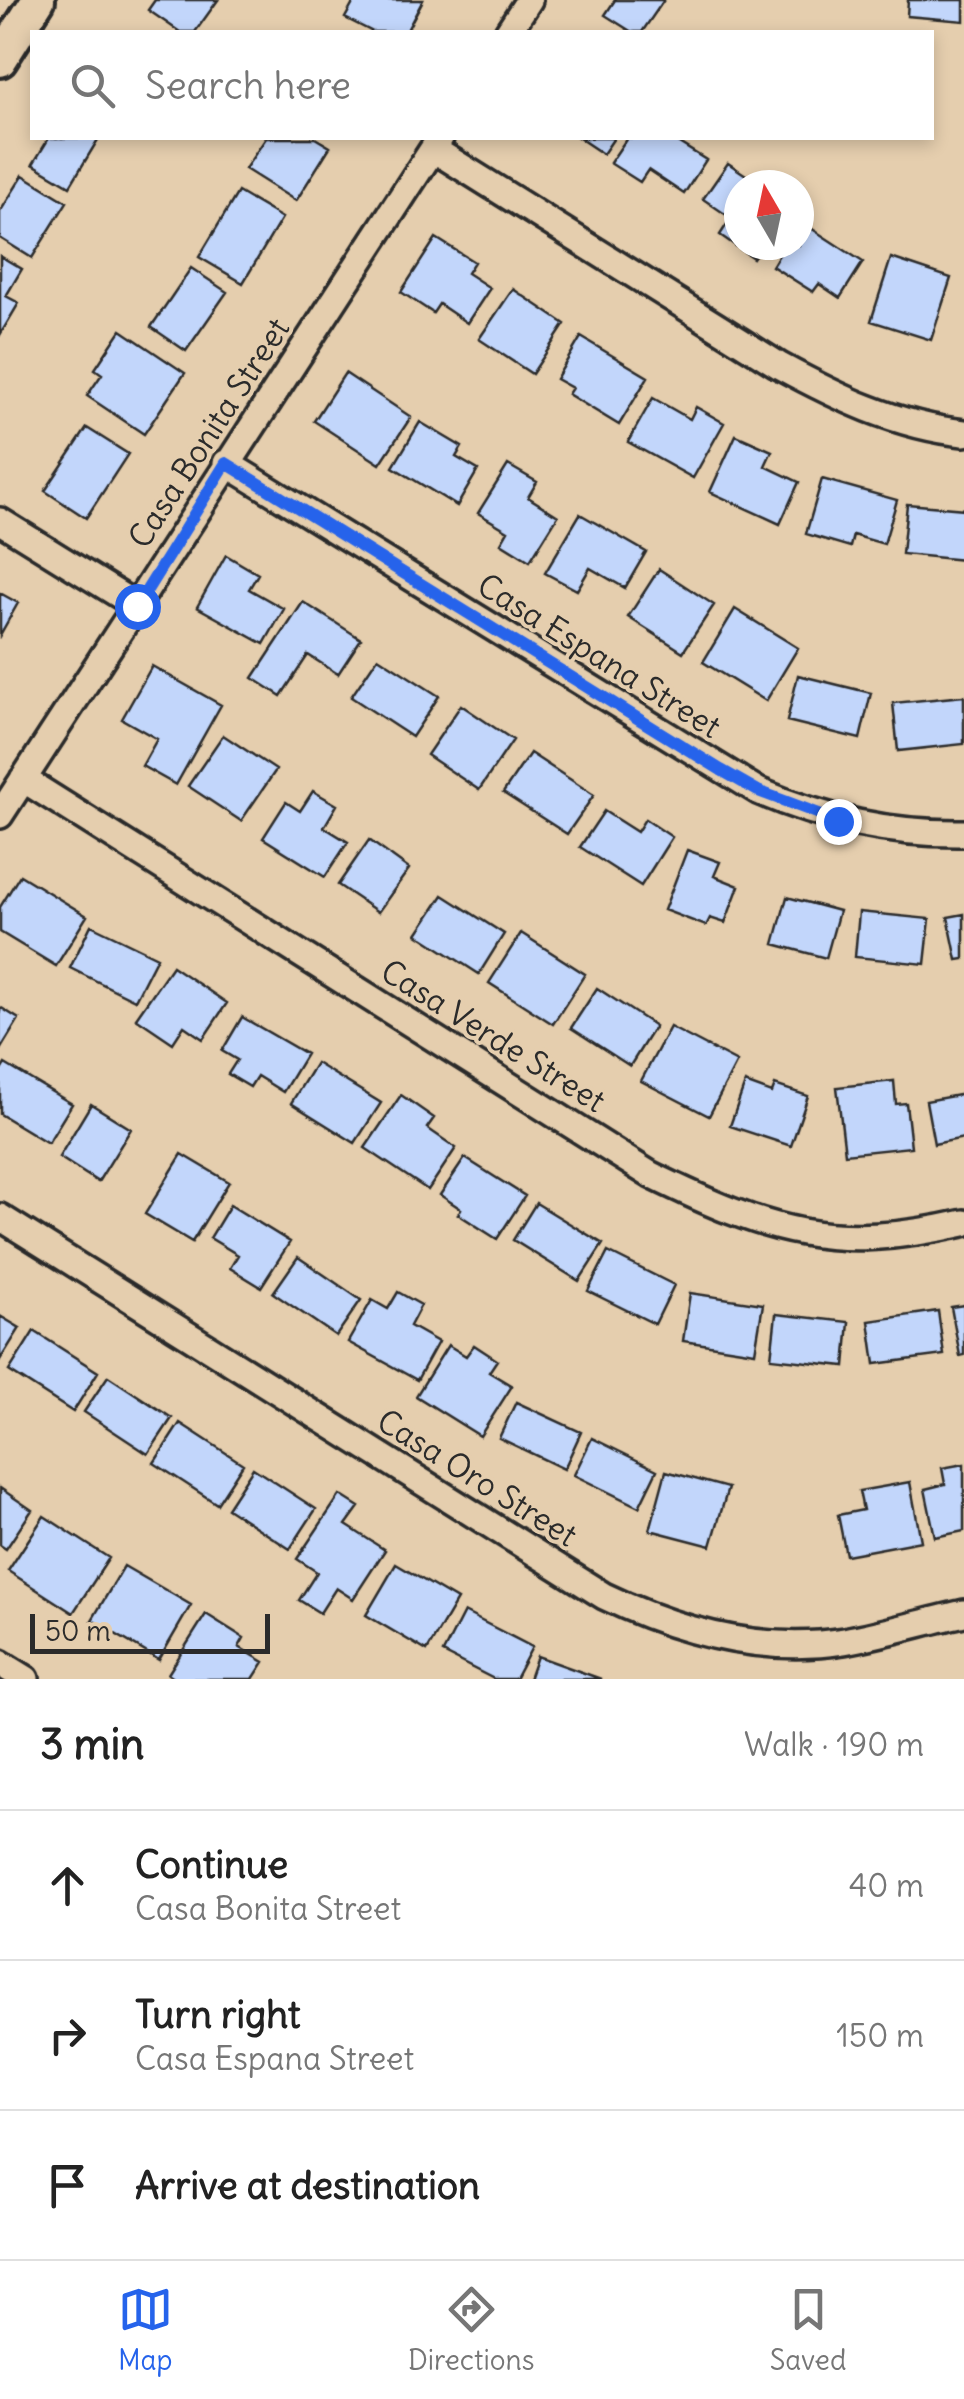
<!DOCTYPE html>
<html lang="en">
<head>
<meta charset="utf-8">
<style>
  body { margin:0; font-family:Delius,sans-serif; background:#f6f6f6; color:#222 }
  .compass { position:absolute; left:724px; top:170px; width:90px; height:90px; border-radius:50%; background:#fff; box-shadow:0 5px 15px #0003; rotate:351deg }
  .scale { position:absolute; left:30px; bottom:25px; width:240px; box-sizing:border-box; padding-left:10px; border:5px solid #2b2b2b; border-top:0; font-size:28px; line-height:35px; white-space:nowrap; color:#2b2b2b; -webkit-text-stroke:8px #e5ceae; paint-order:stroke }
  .stop { position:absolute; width:30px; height:30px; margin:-22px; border:8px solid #2563eb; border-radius:50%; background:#fff }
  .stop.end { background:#2563eb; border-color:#fff; box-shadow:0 2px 10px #0008 }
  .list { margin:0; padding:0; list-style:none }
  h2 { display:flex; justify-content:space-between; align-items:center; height:130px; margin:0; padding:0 40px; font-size:42px }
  h2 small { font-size:32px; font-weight:400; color:#767676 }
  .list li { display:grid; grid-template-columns:65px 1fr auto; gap:30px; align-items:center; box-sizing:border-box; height:150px; padding:0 40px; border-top:2px solid #e0e0e0 }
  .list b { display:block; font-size:38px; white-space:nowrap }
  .list p { margin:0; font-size:32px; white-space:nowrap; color:#767676 }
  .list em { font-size:32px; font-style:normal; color:#767676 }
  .icon { flex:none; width:55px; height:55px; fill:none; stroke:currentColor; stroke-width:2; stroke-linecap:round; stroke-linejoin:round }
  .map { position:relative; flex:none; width:964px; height:1679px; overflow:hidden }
  .search { position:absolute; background:#fff; box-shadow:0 5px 15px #0003; left:30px; right:30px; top:30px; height:110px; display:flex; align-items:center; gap:25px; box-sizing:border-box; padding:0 35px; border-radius:0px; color:#767676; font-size:38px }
  .sheet { height:580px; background:#fff }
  nav { display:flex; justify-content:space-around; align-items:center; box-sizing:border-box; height:140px; border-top:2px solid #e0e0e0; background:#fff; font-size:28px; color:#767676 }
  nav a { display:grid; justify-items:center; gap:5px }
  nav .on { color:#2563eb }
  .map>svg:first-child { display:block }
  .building { fill:#c2d6fb; stroke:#2b2b2b; stroke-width:2.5 }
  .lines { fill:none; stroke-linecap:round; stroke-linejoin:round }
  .minor-casing { stroke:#2b2b2b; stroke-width:32 }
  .tertiary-casing { stroke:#2b2b2b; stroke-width:40 }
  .minor { stroke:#e5ceae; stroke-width:25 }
  .tertiary { stroke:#e5ceae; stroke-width:32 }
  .route { stroke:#2563eb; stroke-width:12 }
  .labels { text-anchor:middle; stroke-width:8; stroke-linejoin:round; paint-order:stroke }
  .street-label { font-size:32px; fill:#2b2b2b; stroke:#e5ceae }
</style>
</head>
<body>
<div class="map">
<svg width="964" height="1679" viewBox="0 0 964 1679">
  <rect width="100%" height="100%" fill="#e5ceae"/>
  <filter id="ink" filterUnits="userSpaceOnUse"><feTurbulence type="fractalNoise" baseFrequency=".01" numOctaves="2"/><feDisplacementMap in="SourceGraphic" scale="20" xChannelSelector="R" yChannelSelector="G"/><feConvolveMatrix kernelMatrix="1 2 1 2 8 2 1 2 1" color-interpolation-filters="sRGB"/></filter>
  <g filter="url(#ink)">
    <path class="building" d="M155,0h63l-23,32h-15l-32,-22z
      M355,0h68l-17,32h-33l-28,-14z
      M615,0h49l-22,32h-10l-27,-17z
      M908,0h56v21l-57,-5z
      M49,138h50l-29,48 -37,-22z
      M266,138h49l15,9 -34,54 -51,-32z
      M579,138h35l-11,16z
      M627,138h44l35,22 -22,34 -36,-24 -8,12 -30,-19z
      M728,163l33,22h-22v60h23l-9,13 -33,-23 11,-17 -28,-19z
      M23,175l44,27 -35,56 -32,-20v-26z
      M238,192l44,26 -39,65 -44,-26z
      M800,221l63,41 -23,36 -21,-14 -6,8 -41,-26 13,-21h14z
      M436,238l38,24 -7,11 23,15 -23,35 -28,-19 -6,9 -32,-21z
      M0,256l22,13 -16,27 13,7 -19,32z
      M891,258l60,20 -20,62 -60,-19z
      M191,268l36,24 -41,59 -35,-24z
      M513,289l52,35 -33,50 -53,-35z
      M121,330l64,43 -41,61 -57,-38 15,-22 -7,-5z
      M581,337l67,40 -29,48 -51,-31 4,-6 -16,-9z
      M345,373l66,44 -31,47 -66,-43z
      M653,398l37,21 6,-12 28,16 -31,55 -65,-36z
      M420,422l42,25 -6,10 22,13 -21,36 -64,-39z
      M87,428l41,26 -42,64 -41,-27z
      M736,435l36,16 -7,15 34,16 -19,42 -70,-32z
      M508,465l29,17 -9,15 30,19 -28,45 -29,-18 7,-12 -30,-18z
      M822,479l75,21 -13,44 -31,-9 -3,12 -44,-13z
      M907,504l57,5v51l-62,-6z
      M580,514l66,38 -21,36 -35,-20 -13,22 -32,-17z
      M226,555l32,19 -9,15 35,20 -20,35 -67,-37z
      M659,569l55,36 -31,47 -55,-35z
      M0,593l18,10 -18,32z
      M303,602l58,37 -23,35 -30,-19 -27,41 -28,-18z
      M735,609l63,39 -32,53 -63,-39z
      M378,657l61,39 -27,41 -61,-40z
      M152,666l69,39 -45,80 -34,-19 15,-27 -35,-20z
      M798,675l73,18 -11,46 -73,-18z
      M964,696v48l-66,7 -5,-48z
      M461,705l52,35 -34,50 -52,-35z
      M223,735l53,35 -35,51 -53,-35z
      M530,753l64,42 -27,39 -64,-41z
      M313,791l24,14 -13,22 24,15 -23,35 -62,-39 23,-36 14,9z
      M604,811l33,21 8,-13 27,18 -31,49 -61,-39z
      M369,840l40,29 -31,43 -40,-27z
      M687,850l33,12 -6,14 25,10 -14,37 -15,-5 -4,8 -42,-16z
      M20,875l67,41 -31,50 -56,-34v-25z
      M443,895l61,39 -25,40 -62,-40z
      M787,897l52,14 -13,47 -52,-14z
      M859,912l71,7 -5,45 -70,-7z
      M964,914v45l-7,1 -9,-43z
      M91,925l66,32 -22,43 -65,-32z
      M521,933l64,41 -32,50 -64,-41z
      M172,966l55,37 -24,36 -19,-13 -11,17 -37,-25z
      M597,988l58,38 -25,40 -59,-38z
      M0,1007l19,12 -19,31z
      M242,1017l64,37 -23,38 -26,-16 -7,11 -22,-13 9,-14 -15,-9z
      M670,1027l67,35 -28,54 -68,-35z
      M316,1063l65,40 -26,40 -64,-40z
      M5,1064l67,40 -24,39 -48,-29v-42z
      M894,1081l2,23 10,-1 5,44 -66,7 -8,-67z
      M745,1083l27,10 3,-8 33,11 -17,50 -61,-20z
      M964,1094v44l-30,6 -8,-43z
      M401,1095l33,23 -7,10 29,20 -28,42 -63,-42z
      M91,1104l40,25 -33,53 -39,-25z
      M182,1154l47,28 -37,60 -47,-28z
      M465,1158l60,38 -28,43 -39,-25 3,-5 -21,-14z
      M536,1203l67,41 -24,37 -66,-41z
      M230,1205l60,37 -29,45 -31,-19 8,-13 -28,-17z
      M608,1252l66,33 -19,39 -67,-33z
      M298,1257l63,43 -25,36 -63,-43z
      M398,1292l23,13 -11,21 28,16 -21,38 -69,-38 24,-42 16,9z
      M690,1293l73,11 -8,48 -72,-11z
      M964,1305v50l-4,1 -9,-49z
      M938,1311l6,44 -69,9 -6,-43z
      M776,1314l73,8 -4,44 -74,-8z
      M0,1316l20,12 -20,32z
      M34,1331l64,41 -25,40 -64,-41z
      M448,1345l18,11 8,-11 23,15 -8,12 23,14 -32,50 -64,-40z
      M108,1376l64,42 -24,36 -64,-42z
      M516,1402l65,30 -17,37 -65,-31z
      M180,1423l63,41 -26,40 -63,-41z
      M592,1438l65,32 -18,37 -65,-32z
      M964,1464v67l-29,6 -10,-48 20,-5 -3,-16z
      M253,1468l63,41 -26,40 -63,-41z
      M666,1471l62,17 -17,58 -61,-16z
      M910,1482l11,59 -75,14 -8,-40 25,-5 -4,-19z
      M0,1488l32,22 -26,39 -6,-4z
      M340,1495l19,12 -13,18 39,25 -32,49 -17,-11 -16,25 -21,-13 18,-28 -20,-13z
      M44,1516l65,42 -36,55 -65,-42z
      M396,1564l61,36 -30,51 -61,-36z
      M124,1566l67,39 -32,55 -67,-40z
      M464,1612l68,35 -17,32h-21l-51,-26z
      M206,1614l38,24 -5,9 25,15 -11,17h-78l-7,-5z
      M537,1656l64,23h-72z"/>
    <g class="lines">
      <defs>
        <path id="minor" d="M508,32l21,-32
          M433,149l347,217c57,31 117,60 184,67
          M226,463l532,328c68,29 132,43 206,42
          M0,521l137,85
          M23,779l628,396c119,58 181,78 313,48
          M0,815l440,-677
          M0,1217l604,379c75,36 156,58 240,45 40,-7 80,-19 120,-28
          M0,1663l26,16"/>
        <path id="tertiary" d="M0,60l38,-60"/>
      </defs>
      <use href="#minor" class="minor-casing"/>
      <use href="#tertiary" class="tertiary-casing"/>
      <use href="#minor" class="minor"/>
      <use href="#tertiary" class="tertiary"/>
    </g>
  </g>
  <g class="lines" filter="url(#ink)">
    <path class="route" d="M137,606l89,-143 495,307 37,21 80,30"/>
  </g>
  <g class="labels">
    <g class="street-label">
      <text transform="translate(209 433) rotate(-57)" y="11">Casa Bonita Street</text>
      <text transform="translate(599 656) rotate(32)" y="11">Casa Espana Street</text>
      <text transform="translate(493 1036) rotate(32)" y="11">Casa Verde Street</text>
      <text transform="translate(477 1478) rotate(32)" y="11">Casa Oro Street</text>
    </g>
  </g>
</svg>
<svg class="compass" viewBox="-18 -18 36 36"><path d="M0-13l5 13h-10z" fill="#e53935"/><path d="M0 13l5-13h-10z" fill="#767676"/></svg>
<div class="scale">50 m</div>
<div class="stop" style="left:137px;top:606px"></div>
<div class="stop end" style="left:838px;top:821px"></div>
<div class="search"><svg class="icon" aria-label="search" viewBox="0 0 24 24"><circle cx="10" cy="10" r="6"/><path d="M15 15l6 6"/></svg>Search here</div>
</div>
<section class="sheet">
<h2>3 min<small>Walk · 190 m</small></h2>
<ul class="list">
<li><svg class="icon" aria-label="ahead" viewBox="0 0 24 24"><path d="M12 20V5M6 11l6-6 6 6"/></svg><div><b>Continue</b><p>Casa Bonita Street</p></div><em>40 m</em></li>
<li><svg class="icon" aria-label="right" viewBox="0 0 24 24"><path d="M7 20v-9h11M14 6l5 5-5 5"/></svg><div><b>Turn right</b><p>Casa Espana Street</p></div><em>150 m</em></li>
<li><svg class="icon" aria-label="arrive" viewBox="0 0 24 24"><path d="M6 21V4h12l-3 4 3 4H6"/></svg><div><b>Arrive at destination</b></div></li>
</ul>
</section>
<nav>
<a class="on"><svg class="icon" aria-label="map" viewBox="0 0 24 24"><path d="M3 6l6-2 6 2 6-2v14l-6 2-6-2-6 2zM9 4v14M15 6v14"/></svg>Map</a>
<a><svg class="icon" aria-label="directions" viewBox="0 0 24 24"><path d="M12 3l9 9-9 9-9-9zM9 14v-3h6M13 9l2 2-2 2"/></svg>Directions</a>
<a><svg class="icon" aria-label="saved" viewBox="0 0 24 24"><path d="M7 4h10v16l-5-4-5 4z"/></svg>Saved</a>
</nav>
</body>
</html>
